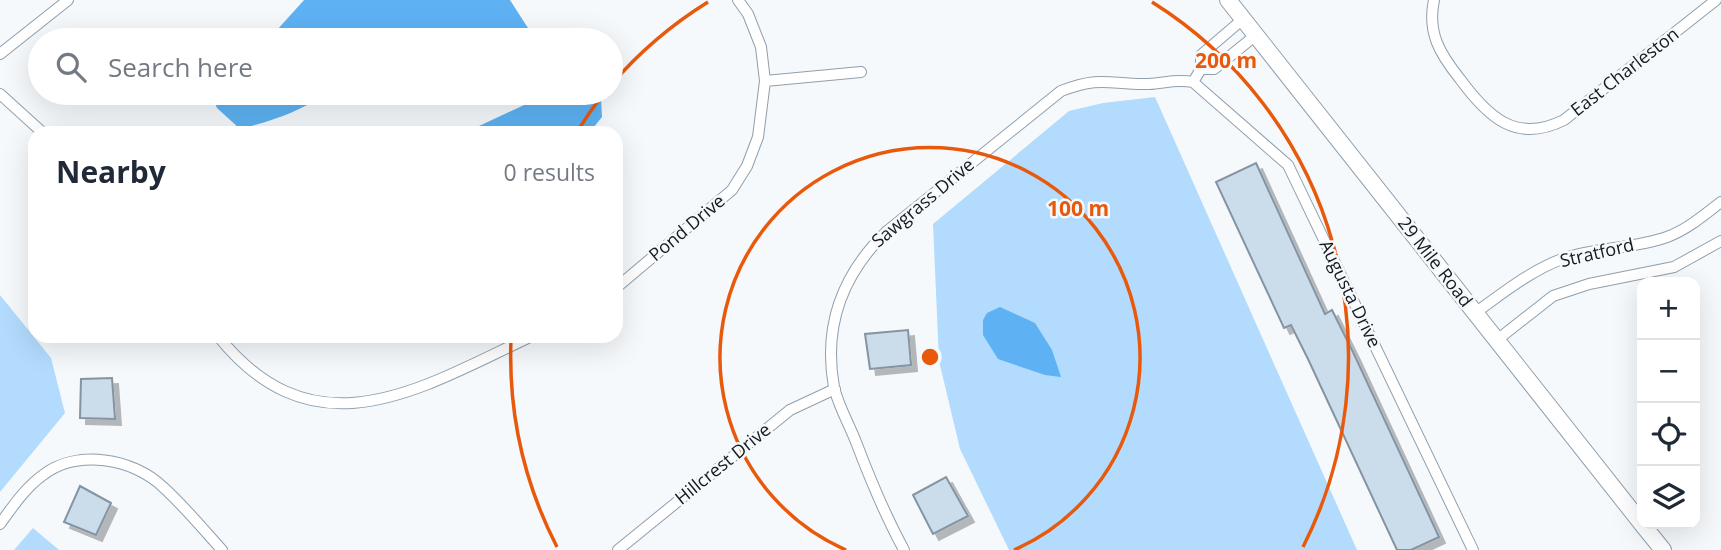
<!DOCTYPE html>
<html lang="en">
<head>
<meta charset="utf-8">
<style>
  body { margin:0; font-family:"Open Sans",sans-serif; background:#f2f2f3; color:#1f2937 }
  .controls { position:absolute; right:21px; bottom:21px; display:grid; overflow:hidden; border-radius:14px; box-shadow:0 7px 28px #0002 }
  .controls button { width:63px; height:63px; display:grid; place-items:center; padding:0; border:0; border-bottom:2px solid #e0e1e3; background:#fff; color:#1f2937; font:35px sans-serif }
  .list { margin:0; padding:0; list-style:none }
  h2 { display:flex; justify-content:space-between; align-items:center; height:91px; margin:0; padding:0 28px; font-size:30px }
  h2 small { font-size:23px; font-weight:400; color:#747a83 }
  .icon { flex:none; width:38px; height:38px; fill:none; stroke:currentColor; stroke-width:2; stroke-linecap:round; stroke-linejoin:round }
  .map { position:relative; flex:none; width:1721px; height:550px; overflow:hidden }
  .search { position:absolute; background:#fff; box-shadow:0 7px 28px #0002; left:28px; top:28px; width:595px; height:77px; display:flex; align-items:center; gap:18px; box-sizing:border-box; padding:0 24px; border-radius:38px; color:#747a83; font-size:26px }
  .panel { position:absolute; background:#fff; box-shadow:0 7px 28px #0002; left:28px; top:126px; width:595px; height:217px; border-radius:21px }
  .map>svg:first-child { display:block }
  .green { fill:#b2dbfd }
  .water { fill:#5eb2f3 }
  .building { fill:#cbdceb; stroke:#8494a2; stroke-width:2; filter:url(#shadow) }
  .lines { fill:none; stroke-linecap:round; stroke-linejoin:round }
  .street-casing { stroke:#8f9fad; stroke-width:12 }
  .secondary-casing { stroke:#8f9fad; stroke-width:18 }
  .street { stroke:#fff; stroke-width:10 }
  .secondary { stroke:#fff; stroke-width:16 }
  .ring { fill:none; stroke:#e8590c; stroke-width:3.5 }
  .labels { text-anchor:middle; stroke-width:5; stroke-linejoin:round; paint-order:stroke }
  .street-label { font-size:18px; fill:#141a20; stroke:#f6f9fc }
  .centre { fill:#e8590c; stroke:#f6f9fc; stroke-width:3.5 }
  .ring-label { font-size:21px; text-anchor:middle; font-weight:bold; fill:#e8590c; stroke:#f6f9fc; stroke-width:5; stroke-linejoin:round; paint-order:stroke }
</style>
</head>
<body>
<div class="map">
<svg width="1721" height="550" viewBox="0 0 1721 550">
  <defs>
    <filter id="shadow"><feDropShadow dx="6" dy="6" stdDeviation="0" flood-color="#0004"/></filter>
  </defs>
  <rect width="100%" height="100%" fill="#f6f9fc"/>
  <path class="green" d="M1155,97l202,453h-348l-49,-101 -21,-88 -6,-137 136,-113 34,-8z
    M0,295l51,63 14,55 -65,79z
    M33,528l26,22h-45z"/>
  <path class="water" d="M304,0h206l18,28 -4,12h-256z
    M211,93h117c-28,18 -55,28 -88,36l-23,-21z
    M550,93h41l10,5 1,19 -13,16h-125z
    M1000,307l35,16 17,27 9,27 -16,-2 -47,-16 -15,-24v-15l4,-7z"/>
  <path class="building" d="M1256,163l69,151 7,-4 21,42 86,185 -28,13h-14l-89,-191 -17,-34 -7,3 -68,-146z
    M908,330l3,35 -41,4 -5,-35z
    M112,378l3,41 -35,-1 1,-39z
    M946,477l22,39 -35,18 -20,-39z
    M80,486l31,17 -15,32 -32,-13z"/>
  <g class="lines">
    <defs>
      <path id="street" d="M1434,0c-7,33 6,54 26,79 28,38 56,65 104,41l152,-120
        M0,54l68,-54
        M1201,69h13l42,-34
        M765,81l96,-9
        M1193,82l95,83 185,385
        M1193,82l8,-13v-14l42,-36
        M0,94l43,39
        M616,288l116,-98 15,-24 11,-29 7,-56 -4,-34 -13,-33 -10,-14
        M1475,313c28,-20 55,-42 87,-54 34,-12 72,-10 105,-22 21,-8 37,-22 54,-35
        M218,336c97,121 203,52 314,0
        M1497,340l56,-44 36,-12 85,-17 47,-26
        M0,524c13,-18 25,-36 43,-49 34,-26 90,-17 120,12 21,19 40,42 59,63
        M618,550l172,-140 45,-21
        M904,550c-19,-35 -34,-71 -48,-108 -7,-18 -18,-37 -22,-55 -11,-61 9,-113 52,-155l175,-141c42,-16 48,-6 88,-7 16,-1 27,-5 44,-2"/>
      <path id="secondary" d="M1228,0l414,524
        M1642,524l21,26"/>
    </defs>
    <use href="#street" class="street-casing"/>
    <use href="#secondary" class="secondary-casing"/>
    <use href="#street" class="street"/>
    <use href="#secondary" class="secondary"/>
  </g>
  <g class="ring">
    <path d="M846 550A210 210 0 1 1 1014 550"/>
    <path d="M557 547A419 419 0 0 1 511 339M577 132A419 419 0 0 1 604 93M611 85A419 419 0 0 1 708 2M1152 2A419 419 0 0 1 1303 547"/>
  </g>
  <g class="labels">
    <g class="street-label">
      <text transform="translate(1625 72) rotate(-38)" y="6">East Charleston</text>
      <text transform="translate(923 203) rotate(-40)" y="6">Sawgrass Drive</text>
      <text transform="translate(687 228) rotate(-40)" y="6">Pond Drive</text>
      <text transform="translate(1597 253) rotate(-13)" y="6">Stratford</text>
      <text transform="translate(1435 262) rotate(52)" y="6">29 Mile Road</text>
      <text transform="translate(1350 294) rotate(64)" y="6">Augusta Drive</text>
      <text transform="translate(723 464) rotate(-39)" y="6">Hillcrest Drive</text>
    </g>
  </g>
  <circle cx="930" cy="357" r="10" class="centre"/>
  <g class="ring-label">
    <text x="1226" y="68">200 m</text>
    <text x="1078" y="216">100 m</text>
  </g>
</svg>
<div class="controls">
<button>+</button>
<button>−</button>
<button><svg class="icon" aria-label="locate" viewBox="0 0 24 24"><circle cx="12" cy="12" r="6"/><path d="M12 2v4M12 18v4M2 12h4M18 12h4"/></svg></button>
<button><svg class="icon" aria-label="layers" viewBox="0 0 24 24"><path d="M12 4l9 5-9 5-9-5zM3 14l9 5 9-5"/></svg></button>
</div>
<div class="search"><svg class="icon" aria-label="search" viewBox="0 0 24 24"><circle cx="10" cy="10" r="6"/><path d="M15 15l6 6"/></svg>Search here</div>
<section class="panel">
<h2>Nearby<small>0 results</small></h2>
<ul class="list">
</ul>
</section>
</div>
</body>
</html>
